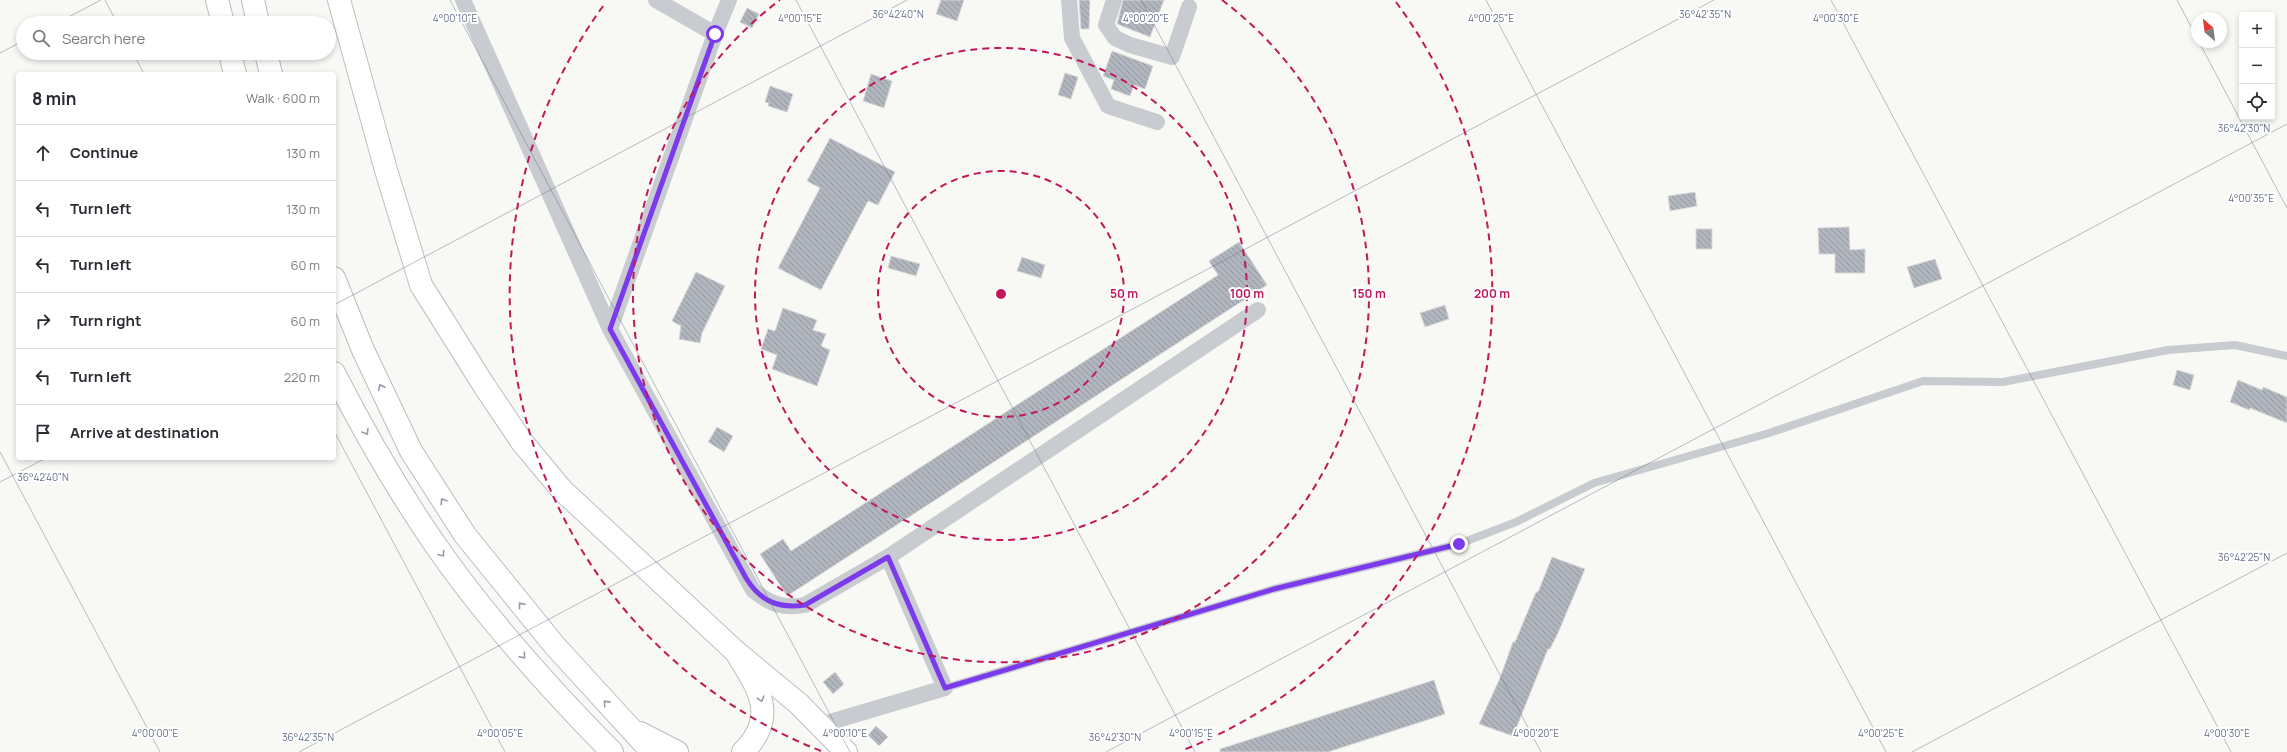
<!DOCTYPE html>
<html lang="en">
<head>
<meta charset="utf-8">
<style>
  body { margin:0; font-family:Manrope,sans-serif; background:#f2f2f3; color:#2b2b33 }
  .controls { position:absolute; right:12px; top:12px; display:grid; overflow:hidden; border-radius:4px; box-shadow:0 2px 6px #0003 }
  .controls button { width:36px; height:36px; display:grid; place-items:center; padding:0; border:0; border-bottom:1px solid #e1e1e2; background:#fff; color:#2b2b33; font:20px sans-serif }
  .compass { position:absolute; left:2191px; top:12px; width:36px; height:36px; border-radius:50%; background:#fff; box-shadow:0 2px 6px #0003; rotate:332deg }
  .stop { position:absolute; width:12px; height:12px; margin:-9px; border:3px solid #7c3aed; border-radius:50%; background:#fff }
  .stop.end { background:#7c3aed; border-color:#fff; box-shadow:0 1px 4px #0008 }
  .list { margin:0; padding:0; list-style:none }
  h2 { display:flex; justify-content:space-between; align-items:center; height:52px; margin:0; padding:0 16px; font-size:17px }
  h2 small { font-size:13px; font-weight:400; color:#7c7c81 }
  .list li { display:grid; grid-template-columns:26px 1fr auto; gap:12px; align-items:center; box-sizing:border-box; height:56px; padding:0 16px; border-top:1px solid #e1e1e2 }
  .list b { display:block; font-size:15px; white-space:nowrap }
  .list em { font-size:13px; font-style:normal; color:#7c7c81 }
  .icon { flex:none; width:22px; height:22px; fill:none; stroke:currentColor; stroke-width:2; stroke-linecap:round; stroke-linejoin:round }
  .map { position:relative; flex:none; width:2287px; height:752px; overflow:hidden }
  .search { position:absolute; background:#fff; box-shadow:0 2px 6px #0003; left:16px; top:16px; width:320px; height:44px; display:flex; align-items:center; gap:10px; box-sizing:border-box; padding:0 14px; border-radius:22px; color:#7c7c81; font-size:15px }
  .panel { position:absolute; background:#fff; box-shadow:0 2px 6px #0003; left:16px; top:72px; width:320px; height:388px; border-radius:4px }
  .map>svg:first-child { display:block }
  .building { fill:url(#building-back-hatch); stroke:#d9dad8 }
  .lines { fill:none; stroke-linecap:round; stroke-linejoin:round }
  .secondary-casing { stroke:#bdbfc5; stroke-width:24 }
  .highway-casing { stroke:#babcc0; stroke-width:24 }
  .lane { stroke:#c8cbcf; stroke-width:8 }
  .street { stroke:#c8cbcf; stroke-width:16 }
  .secondary { stroke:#fff; stroke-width:22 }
  .highway { stroke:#fff; stroke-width:22 }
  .oneway { stroke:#949cab }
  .route { stroke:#7c3aed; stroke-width:5 }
  .ticks { fill:none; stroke:#667187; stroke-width:1; stroke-opacity:0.45 }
  .ring { fill:none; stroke:#c2185b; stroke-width:2; stroke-dasharray:7 5 }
  .ticks-label { font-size:10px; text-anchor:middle; fill:#667187; stroke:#fff; stroke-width:4; stroke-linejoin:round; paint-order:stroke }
  .centre { fill:#c2185b; stroke:#fff; stroke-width:2 }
  .ring-label { font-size:12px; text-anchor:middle; font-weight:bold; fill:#c2185b; stroke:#fff; stroke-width:4; stroke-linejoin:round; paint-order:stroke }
</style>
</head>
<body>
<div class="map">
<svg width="2287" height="752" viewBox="0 0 2287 752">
  <defs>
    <pattern id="building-back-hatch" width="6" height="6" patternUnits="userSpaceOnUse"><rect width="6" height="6" fill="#b0b5be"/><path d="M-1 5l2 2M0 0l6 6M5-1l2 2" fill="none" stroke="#9398a0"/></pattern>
  </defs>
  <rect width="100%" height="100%" fill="#f8f8f5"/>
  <path class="building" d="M941,0h23l-7,21 -21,-7z
    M1079,0h11l-1,29h-8z
    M1123,0h41l-14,37 -33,-13z
    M747,8l12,6 -7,14 -12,-6z
    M1112,51l41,15 -8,23 -11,-4 -4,11 -19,-7 3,-9 -11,-4z
    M1065,73l13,4 -7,22 -13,-4z
    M871,74l21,7 -8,27 -21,-7z
    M770,86l23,8 -6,18 -19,-6 1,-3 -4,-1z
    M830,138l65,34 -17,33 -10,-4 -47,89 -43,-22 42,-80 -13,-7z
    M1695,192l2,14 -27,5 -2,-15z
    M1849,227l1,23 15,-1v24h-30v-19h-16l-1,-26z
    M1696,229h16v20h-16z
    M1239,242l28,43 -480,311 -27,-42 23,-15 8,12 427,-276 -9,-14z
    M891,256l29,8 -4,12 -28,-8z
    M1022,257l23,8 -4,13 -24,-7z
    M1935,259l7,20 -28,9 -7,-21z
    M696,272l29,14 -23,47 -2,10 -21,-4 2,-13 -9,-5z
    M1445,305l4,14 -24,8 -5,-14z
    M783,308l34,12 -4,10 13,4 -5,12 9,4 -13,36 -45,-17 5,-14 -16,-6 7,-20 7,2z
    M2177,370l17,5 -4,15 -17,-5z
    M2238,380l24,10 1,-3 24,10v26l-37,-15 -1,2 -19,-8z
    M717,427l16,9 -9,16 -16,-10z
    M1552,557l33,12 -27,64 -8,16h-2l-35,87 -34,-12 21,-46 13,-36h2l21,-50h2z
    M835,672l9,12 -11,10 -10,-12z
    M1434,680l11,34 -18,6 -99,32h-108v-3z
    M876,726l12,11 -9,9 -11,-11z"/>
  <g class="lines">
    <defs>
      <path id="secondary" d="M339,0l47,170 35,115 64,102 37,55 40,48 174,162 63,52 47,48"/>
      <path id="highway" d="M217,0l6,23
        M253,0l5,23
        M230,53l5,21
        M266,53l5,21
        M334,278l29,72 48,101 54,84 90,111 97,106
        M334,373c29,57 62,114 98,167 52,76 115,146 180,212
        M736,652c22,36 43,64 7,100
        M640,733l37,19"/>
    </defs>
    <use href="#secondary" class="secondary-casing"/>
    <use href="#highway" class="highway-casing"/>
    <path class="lane" d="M945,688l329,-99 185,-45 57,-22 78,-39 172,-49 157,-53 80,1 165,-32 67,-5 52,11"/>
    <path class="street" d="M463,0l147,329 143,261c17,14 30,19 52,15l83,-48 370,-247
      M656,0l59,34
      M1069,0l3,38 36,68 49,16
      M1114,0l-8,25 9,13 15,7 42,12 17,-50
      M610,329l105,-295 14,-34
      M820,725l125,-37 -57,-131"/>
    <use href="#secondary" class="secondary"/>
    <use href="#highway" class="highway"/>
  </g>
  <defs><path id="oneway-chevron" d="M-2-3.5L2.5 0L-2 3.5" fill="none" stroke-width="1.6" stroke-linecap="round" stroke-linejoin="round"/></defs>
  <g class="oneway">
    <use href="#oneway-chevron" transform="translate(381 387) rotate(-115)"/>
    <use href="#oneway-chevron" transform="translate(366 432) rotate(59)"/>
    <use href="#oneway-chevron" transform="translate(443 501) rotate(-123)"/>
    <use href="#oneway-chevron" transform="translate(442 554) rotate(54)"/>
    <use href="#oneway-chevron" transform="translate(521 605) rotate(-129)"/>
    <use href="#oneway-chevron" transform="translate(523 656) rotate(49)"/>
    <use href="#oneway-chevron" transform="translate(761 699) rotate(74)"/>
    <use href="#oneway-chevron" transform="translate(606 703) rotate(-132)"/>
  </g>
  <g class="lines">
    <path class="route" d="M715,34l-105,295 136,249c14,23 32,31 59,27l83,-48 57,131 329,-99 185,-45"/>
  </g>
  <path class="ticks" d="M105,0l12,23M450,0l400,752M796,0l399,752M1141,0l400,752M1486,0l400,752M1831,0l400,752M2177,0l20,38M57,23l44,-23M2199,42l88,166M0,53l23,-12M133,53l11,21M334,305l573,-305M334,431l171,321M0,452l160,300M0,482l46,-24M299,752l1415,-752M1106,752l1181,-628M1912,752l375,-199"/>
  <g class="ring">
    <circle cx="1001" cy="294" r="123"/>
    <circle cx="1001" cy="294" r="246"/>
    <path d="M1222 0A368 368 0 1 1 780 0"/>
    <path d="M821 751A491 491 0 0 1 606 2M1396 2A491 491 0 0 1 1181 751"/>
  </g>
  <g class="ticks-label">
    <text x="898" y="18">36°42'40"N</text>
    <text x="1705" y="18">36°42'35"N</text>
    <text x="455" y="22">4°00'10"E</text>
    <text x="800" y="22">4°00'15"E</text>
    <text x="1491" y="22">4°00'25"E</text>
    <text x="1146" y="22">4°00'20"E</text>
    <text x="1836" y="22">4°00'30"E</text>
    <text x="2244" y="132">36°42'30"N</text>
    <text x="2251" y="202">4°00'35"E</text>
    <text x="43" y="481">36°42'40"N</text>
    <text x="2244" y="561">36°42'25"N</text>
    <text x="155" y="737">4°00'00"E</text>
    <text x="500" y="737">4°00'05"E</text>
    <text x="845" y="737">4°00'10"E</text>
    <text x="1191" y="737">4°00'15"E</text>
    <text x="1536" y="737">4°00'20"E</text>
    <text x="1881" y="737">4°00'25"E</text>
    <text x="2227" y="737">4°00'30"E</text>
    <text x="308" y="741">36°42'35"N</text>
    <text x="1115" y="741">36°42'30"N</text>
  </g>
  <circle cx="1001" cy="294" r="6" class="centre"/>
  <g class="ring-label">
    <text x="1124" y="298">50 m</text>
    <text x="1247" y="298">100 m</text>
    <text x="1369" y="298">150 m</text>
    <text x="1492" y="298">200 m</text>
  </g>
</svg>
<div class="controls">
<button>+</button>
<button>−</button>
<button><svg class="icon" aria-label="locate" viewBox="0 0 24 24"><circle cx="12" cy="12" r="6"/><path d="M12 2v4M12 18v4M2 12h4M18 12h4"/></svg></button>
</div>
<svg class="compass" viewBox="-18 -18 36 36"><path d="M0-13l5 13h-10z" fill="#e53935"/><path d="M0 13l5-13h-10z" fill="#7c7c81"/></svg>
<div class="stop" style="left:715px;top:34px"></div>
<div class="stop end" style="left:1459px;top:544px"></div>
<div class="search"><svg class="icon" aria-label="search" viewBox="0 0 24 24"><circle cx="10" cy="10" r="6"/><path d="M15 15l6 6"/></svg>Search here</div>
<section class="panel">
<h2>8 min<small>Walk · 600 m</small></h2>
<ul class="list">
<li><svg class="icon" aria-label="ahead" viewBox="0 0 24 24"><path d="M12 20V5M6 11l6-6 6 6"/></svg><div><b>Continue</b></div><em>130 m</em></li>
<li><svg class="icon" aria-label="left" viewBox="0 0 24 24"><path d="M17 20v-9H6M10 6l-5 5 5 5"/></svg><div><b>Turn left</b></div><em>130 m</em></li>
<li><svg class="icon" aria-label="left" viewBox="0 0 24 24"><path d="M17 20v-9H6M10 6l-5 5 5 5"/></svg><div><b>Turn left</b></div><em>60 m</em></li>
<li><svg class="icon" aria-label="right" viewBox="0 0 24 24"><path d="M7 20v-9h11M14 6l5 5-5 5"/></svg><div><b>Turn right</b></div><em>60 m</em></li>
<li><svg class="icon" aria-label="left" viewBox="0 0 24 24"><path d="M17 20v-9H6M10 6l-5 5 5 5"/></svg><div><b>Turn left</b></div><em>220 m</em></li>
<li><svg class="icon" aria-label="arrive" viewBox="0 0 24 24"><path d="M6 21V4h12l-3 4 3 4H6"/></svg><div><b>Arrive at destination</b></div></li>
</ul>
</section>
</div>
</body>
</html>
